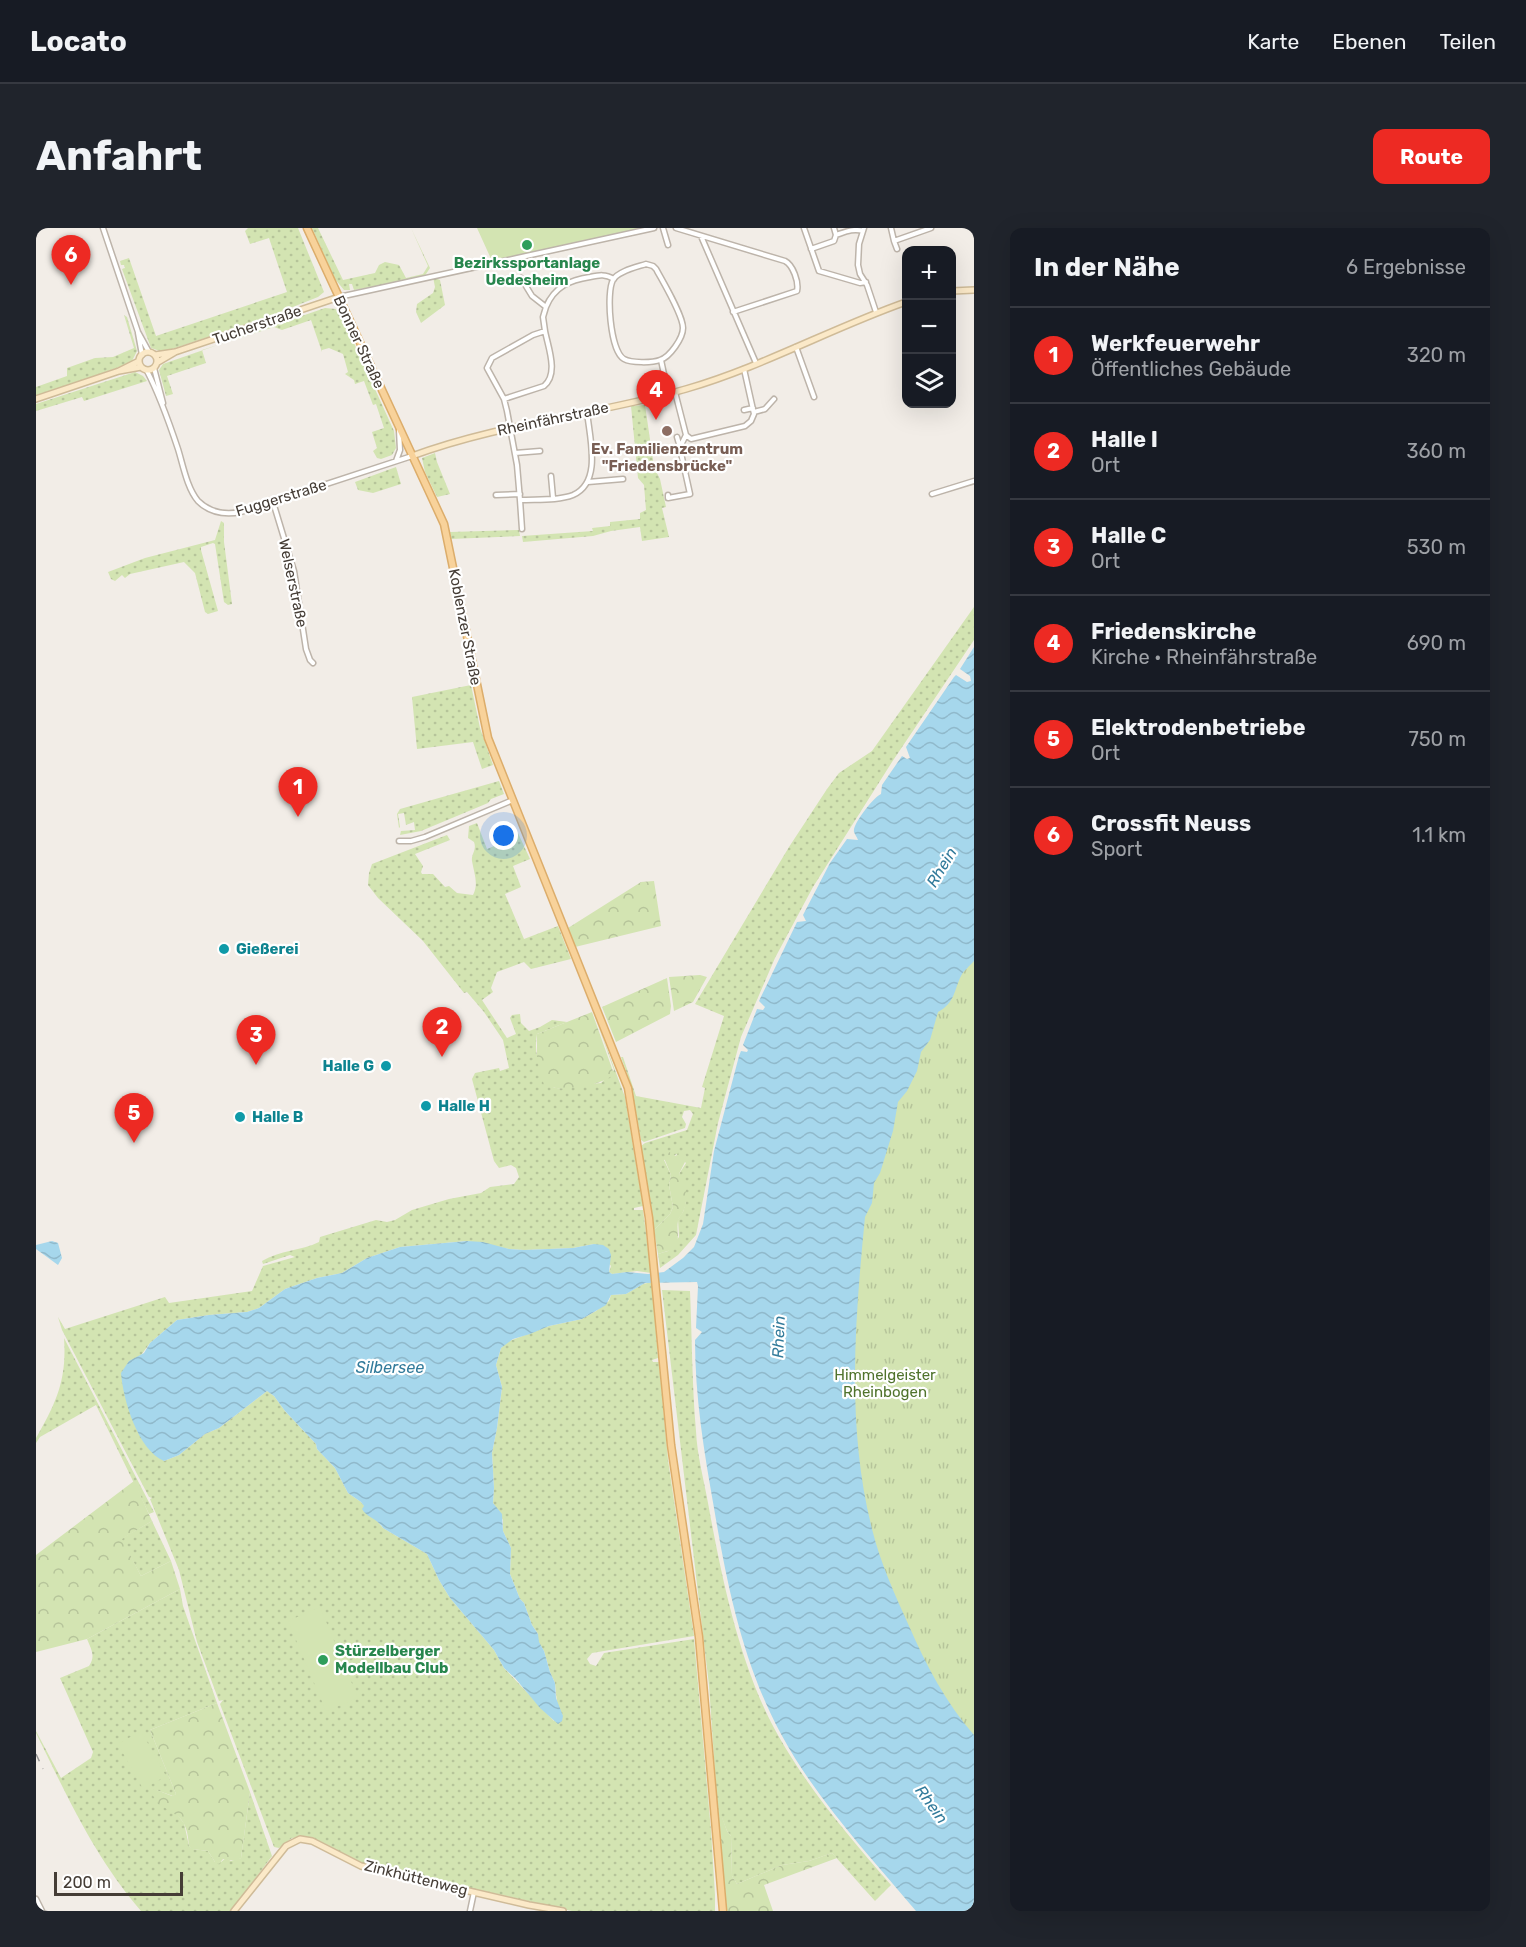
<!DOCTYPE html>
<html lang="de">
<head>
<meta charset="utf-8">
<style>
  body { margin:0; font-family:Rubik,sans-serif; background:#20242c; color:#f1f3f6 }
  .controls { position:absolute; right:18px; top:18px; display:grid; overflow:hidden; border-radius:12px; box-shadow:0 6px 24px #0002 }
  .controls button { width:54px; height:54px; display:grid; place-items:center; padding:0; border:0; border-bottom:2px solid #363941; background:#171b24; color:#f1f3f6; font:30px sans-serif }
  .scale { position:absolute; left:18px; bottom:15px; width:129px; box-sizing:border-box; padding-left:6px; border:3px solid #453d36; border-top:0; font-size:16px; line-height:21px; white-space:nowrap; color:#453d36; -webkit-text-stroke:4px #fff; paint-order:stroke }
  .you { position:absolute; left:468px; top:608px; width:21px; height:21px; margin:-15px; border:4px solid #fff; border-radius:50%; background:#1a73e8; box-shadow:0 0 0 9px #1a73e833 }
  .badge { display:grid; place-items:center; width:39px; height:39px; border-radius:50%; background:#ed2a23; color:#fff; font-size:20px; font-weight:700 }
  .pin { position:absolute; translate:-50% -50px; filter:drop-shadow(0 2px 3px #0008) }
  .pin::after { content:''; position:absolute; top:32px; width:21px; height:18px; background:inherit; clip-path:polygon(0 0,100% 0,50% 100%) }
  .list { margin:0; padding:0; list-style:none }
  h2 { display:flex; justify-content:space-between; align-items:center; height:78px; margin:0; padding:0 24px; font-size:26px }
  h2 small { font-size:20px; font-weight:400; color:#9ea1a6 }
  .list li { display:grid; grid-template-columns:39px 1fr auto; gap:18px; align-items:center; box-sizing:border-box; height:96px; padding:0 24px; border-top:2px solid #363941 }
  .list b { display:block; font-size:22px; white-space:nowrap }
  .list p { margin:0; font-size:20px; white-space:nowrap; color:#9ea1a6 }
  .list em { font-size:20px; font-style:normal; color:#9ea1a6 }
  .icon { flex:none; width:33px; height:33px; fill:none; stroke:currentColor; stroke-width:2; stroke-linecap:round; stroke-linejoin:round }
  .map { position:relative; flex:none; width:938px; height:1683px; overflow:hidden; border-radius:12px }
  header { display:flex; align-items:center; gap:36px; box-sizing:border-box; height:84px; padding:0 30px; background:#171b24; border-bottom:2px solid #363941 }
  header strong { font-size:28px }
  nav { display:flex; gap:33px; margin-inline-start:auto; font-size:21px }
  .intro { display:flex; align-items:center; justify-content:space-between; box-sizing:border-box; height:144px; padding:0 36px }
  h1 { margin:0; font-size:42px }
  .button { padding:15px 27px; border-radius:12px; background:#ed2a23; color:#fff; font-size:21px; font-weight:700 }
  main { display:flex; gap:36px; padding:0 36px }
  aside { flex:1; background:#171b24; border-radius:12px; box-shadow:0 6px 24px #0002 }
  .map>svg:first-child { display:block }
  .grass { fill:url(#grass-dots) }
  .forest { fill:url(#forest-crowns) }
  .park { fill:url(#park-tufts) }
  .garden { fill:#d3e4b2 }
  .water { fill:url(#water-waves) }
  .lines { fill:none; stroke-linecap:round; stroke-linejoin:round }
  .street-casing { stroke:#bdb4aa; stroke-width:7 }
  .secondary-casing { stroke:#cfbb98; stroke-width:8 }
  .primary-casing { stroke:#dcad6b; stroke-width:9 }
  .street { stroke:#fff; stroke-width:4 }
  .secondary { stroke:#fbe9c8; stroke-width:5 }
  .primary { stroke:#f8d29a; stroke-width:6 }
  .rail { stroke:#959595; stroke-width:1.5; stroke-dasharray:8 8; stroke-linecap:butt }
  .leisure-dot { fill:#2e9e5b; stroke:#fff; stroke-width:2 }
  .education-dot { fill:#8d6e63; stroke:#fff; stroke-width:2 }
  .culture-dot { fill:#0f9aa8; stroke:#fff; stroke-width:2 }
  .labels { text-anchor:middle; stroke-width:4.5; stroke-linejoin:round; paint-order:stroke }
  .leisure-label { font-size:15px; font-weight:bold; fill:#27864d; stroke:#fff }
  .street-label { font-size:15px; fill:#453d36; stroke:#fff }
  .education-label { font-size:15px; font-weight:bold; fill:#785e54; stroke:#fff }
  .culture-label { font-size:15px; font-weight:bold; fill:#0d838f; stroke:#fff; text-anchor:start }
  .park-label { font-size:15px; fill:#50732d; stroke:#fff }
  .water-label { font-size:16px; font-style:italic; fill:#327b9b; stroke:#fff }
</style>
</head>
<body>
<header>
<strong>Locato</strong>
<nav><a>Karte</a><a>Ebenen</a><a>Teilen</a></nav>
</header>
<div class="intro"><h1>Anfahrt</h1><a class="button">Route</a></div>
<main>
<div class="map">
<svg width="938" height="1683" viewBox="0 0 938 1683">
  <defs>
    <pattern id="grass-dots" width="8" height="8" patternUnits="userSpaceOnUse" patternTransform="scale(1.5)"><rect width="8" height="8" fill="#d3e4b2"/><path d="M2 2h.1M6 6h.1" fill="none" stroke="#b6c49a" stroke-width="1.8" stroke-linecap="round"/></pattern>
    <pattern id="forest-crowns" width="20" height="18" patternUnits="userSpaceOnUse" patternTransform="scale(1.5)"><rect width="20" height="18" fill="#d3e4b2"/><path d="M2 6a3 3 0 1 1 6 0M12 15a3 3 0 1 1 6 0" fill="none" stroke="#b6c49a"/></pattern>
    <pattern id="park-tufts" width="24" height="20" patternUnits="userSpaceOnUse" patternTransform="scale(1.5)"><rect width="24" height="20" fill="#d3e4b2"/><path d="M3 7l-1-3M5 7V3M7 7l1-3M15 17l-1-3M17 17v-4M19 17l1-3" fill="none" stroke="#b6c49a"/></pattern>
    <pattern id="water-waves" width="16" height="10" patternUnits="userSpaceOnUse" patternTransform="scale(1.5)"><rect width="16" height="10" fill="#a6d7ec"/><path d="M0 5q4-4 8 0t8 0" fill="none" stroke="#90b9cb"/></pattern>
  </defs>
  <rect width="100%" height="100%" fill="#f2ede7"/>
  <path class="grass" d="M212,0h50l26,64 -6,5 -53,21 -102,34 -12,-4 -29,-79 3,-1 -1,-3h-3l-1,-4 9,-3 27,78 131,-44 -18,-54 -19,6 -5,-13z
    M276,0h6l25,52 32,-7 4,-8 6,-3 14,3 7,13 17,-4 5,-8 -17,-38 19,40 -6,9 -70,13 -2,-6h-3l1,6h-6l-9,-11z
    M397,49l7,3 5,25 -24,18 -5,-11 1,-8 16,-11 2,-6z
    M289,80l11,1 8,12 50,110 2,17 -4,7 -11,4 -4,-1 -4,-7 4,-3 -5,-16 12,-4 -8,-24 -3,1 -9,-24 -9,3 -1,-4 -9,-6 3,-2 -5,-18 -14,-6 -7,2v2l-11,-32 -29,10 -8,-3 -72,23 4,13 -39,13 6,18 -7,2 -7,-26 4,-6z
    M88,87l3,2 10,34 -6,12 -95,33v-9l31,-11v-8l28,-10 18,-1 21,-9z
    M99,144l8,4 4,5 -63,20 -2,-4 -46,14v-7z
    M609,177l9,62 6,12 6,28 -4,1 7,29 -27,4 -2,-14 -29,4 -18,5 -70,6 -1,-6 71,-5 -1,-3 18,-2v-4l30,-3v-6l6,-3 -2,-25 -6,-7 -7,-72z
    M399,225l2,9 13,32 -13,3 -12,-25 -3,-14z
    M360,239l5,17 -28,9 -15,-3 -3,-8z
    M185,293l3,2v19l8,62 -4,1 -4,-3 -9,-58 -2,-1 -12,4v3l17,61 -10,3 -3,-2 -10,-39 -11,-11 -54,12 -5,4 -3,-3 -7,6 -4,-2 -3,-7 37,-14 70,-18z
    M483,302l1,6 -69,3 -1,-7z
    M938,379v33l-82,122 -79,125 -38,71 -34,79 -23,86 -22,112 -18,20 -18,13 -2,-14 10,-3 11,-14 -1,-18 5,-7 3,-11 -7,-27 7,-11 -9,-9 -13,6 7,15 -2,10 4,22 -3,7 -16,16 -13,-84 4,-3 42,-13 6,-16 -3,-4 -6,1 -2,6 4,7 -1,4 -41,14 -3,-2 -10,-55 -10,-28h2l13,39 65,12 4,-20 -3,-1 22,-71 -29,-12 94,-157 38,-58 12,-16 33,-22z
    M435,457l9,43 13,37 -11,4 -9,-27 -56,7 -5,-52z
    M463,553l5,13 -13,5 -3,4 -67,28 -21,4 1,-4 14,-1 -1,-8 -8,3 -2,-12 -6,1 2,13 -1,1 -2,-14 3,-5z
    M441,595l10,26 21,-9v-5l10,-2 12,26 -17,7 8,21 -16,7 19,45 34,-13 13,33 -40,10 -7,-7 -27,10 -6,16 2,4 -11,8 25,38 9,-4 -6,-16 2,-3 8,-1 1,9 8,8 11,-4 12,-7 15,2 -30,12c-4,24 4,36 17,54 17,1 31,-4 47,-5l13,-13 -21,-59 32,86 18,109 -9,2v2h9l8,63 -14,-2 -25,3 -3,-2 2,-6 -17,-22 -21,4 -49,2 -15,-1 -42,-8 -67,6 -33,11 -25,15 -25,5 -32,11 -26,19 -12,4 -38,3 -32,5 -27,23 -28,38 5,18 37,62 15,-6 26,-21 14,-6 48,-37 7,5 11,15 31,33 1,5 18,19 13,25 13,9 22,26 44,26 12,26 11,18 44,52 10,18 50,53 3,-19 -2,-19 -5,-11 -6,-21 -6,-9v-8l-6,-9 -8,-22 -4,-4 -10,-25 1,-26 -8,-17v-11l-10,-17 1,-15 -2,-35 5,-25 5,-41 -6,-22 5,-17 6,-6 42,-16 33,-7 14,-8 13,-10 2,-6 15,-1 17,-10 9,-2 6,76 -6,2 1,2h6l9,98 26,176 -102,17 -5,6 3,5 6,2 8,-13 90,-14 17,192 4,64v16h-143l-208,-47 -56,-27 -16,1 -13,10 -5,-1 -54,-143 3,-4 -4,1 -22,-59 -18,-72 -29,-71 2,-1 -3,-1 -87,-167 -4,-13 7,12 100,-32 4,6 83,-12 11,-25 32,-9 -5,-2 -27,9 -1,-3c18,-11 39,-10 57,-19l1,-5 56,-17 11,2 8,-2 17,-10 37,-11 32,-6 9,-6 24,-3 5,-7 -3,-9 -5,-3 -12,3 -5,-7 -22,-82 3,-6 24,-5 1,3 9,-3 -6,-28 -19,-28 -17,-20 -3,1 -41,-52 -45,-43 -10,-13 1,-12 3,-9 75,-29 3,5 -35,14 8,12 -2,6 1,2h11l12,13 4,-1 8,7 16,2c6,-11 1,-22 -1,-34 -1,-7 5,-11 2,-19l-6,-4 1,-12z
    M626,1062l28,1c2,46 2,94 6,140 1,24 8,49 12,72 14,76 32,166 71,234 31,54 71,101 112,148l-16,16 -43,-48 -23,8 -27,4 -45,19 -5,-8 -1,-40 -4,-5 -5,-13 -4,-2 -9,-131z
    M28,1110l90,174 -5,2 -53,-109 -56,32 -4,6v-5c20,-35 31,-58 28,-100z
    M116,1293l19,40 -30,15 -20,-37z
    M144,1361l3,17 34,97 -67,27 26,64 -3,2 -17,-6 28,33 5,23 4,3 15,2 7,11h6l5,-4 5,3 10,-3 9,-66 22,64 -41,55h-90c-47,-55 -73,-113 -105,-178v-2l25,47 30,-20 2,-6 -33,-74 29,-12c7,-10 2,-17 -2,-27z"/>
  <path class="forest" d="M618,653l7,45 -86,21 -7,-19 73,-46z
    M664,747l7,2 -14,25 -19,9 -5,-34z
    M631,750l4,28 -1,8 -54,28 -14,-35z
    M556,784l22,62c-12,12 -54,19 -70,11l-7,-25v-26z
    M643,923l5,1 3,6 -8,16c7,12 10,25 4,38 -2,5 -4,4 -5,9 -2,11 3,18 -4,28l-16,5 -4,-24 16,-16 3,-7 -4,-22 2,-10 -7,-17 5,-6 7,4z
    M98,1253l18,40 -30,18 19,37 30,-15 9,28 -93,50 -51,13v-97z
    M181,1475l33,89 -9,66 -5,3 -13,-2 -4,5 -4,-2 -7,-11 -16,-2 -3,-3c-2,-40 -22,-27 -37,-52l2,-5 18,7 4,-2 -26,-64z
    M682,1588l4,1 5,14 4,5 1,40 5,8 45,-19 27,-4 23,-8 5,5 -73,27 9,26h-46z"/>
  <path class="park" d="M938,613v987l-174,-371 140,-563z"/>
  <path class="garden" d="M441,0h163v2l-148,31z
    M284,1379l38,91 -32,13 -38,-90z
    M105,1503l25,45 -23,13 -25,-45z"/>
  <path class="water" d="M938,419v314c-4,5 -10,9 -13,15 -7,14 -6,27 -23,36l-8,28 -9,12 -4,19 -10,20 -9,11 -5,29 -13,42 -6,10 -2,20 -7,14c-10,103 -19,209 7,312 8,33 23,66 37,97 17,39 37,77 65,109v176h-58c-48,-57 -100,-112 -135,-177 -38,-70 -54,-149 -67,-226 -10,-56 -19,-111 -19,-168l7,-8 -6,-4 2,-42 -1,-4 -52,1 -19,11 -15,1 -5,10 -24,14 -33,7 -19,8 -17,5 -12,9 -5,17 6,22 -5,41 -5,25 2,35 -1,15 9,11 1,17 8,17 -1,26 10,25 4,4 8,22 6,9 1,8 5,9 6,21 5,11 1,15 7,18 -1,5 -4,3 -18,-16 -25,-30 -11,-10 -10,-18 -44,-52 -11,-18 -12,-26 -44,-26c-5,-9 -17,-11 -21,-19l2,-3 -3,-4 -13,-9 -13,-25 -18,-19 -1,-5 -31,-33 -11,-15 -7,-5 -48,37 -14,6 -26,21 -15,6c-26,-11 -41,-61 -43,-88l8,-12 15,-8 6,-10 27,-23 32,-5 38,-3 12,-4 26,-19 32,-11 25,-5 25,-15 33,-11 67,-6 16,1 26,7 15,1 49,-2 21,-4 9,1 6,4 2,6 -2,17 3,2 15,-2 21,2 16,-2 19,-14 11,-11 9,-23 11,-73 25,-95 2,-5 6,1 1,-2 -5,-5 14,-36 6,1 2,-3 -6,-6 38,-79 9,-1 -3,-6 27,-52 17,-24 11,1c-1,-3 -3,-5 -4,-8 -2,-8 21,-36 27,-38l1,-9 20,-29 5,3 3,-1 -4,-11 48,-70 2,-2 11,7 4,-1 -1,-5 -10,-7z
    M16,1013l6,2 4,15 -4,7 -22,-16v-4z"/>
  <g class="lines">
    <defs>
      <path id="street" d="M67,0l35,104 11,20
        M627,0l5,17
        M640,0l109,33c8,4 14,21 12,30l-64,21
        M768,0l15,43 41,12 6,-1
        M798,0l2,7
        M828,0l-5,16 -1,21 2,9 7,11 9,27
        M855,0l3,13 37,-13
        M665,8l55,127
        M858,13l3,8
        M775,21l23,-8 2,-6c9,-3 17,-7 27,-4
        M610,36l7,2 3,3c7,13 27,46 27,59 0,10 -13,29 -23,32 -8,3 -29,3 -36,-1 -14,-8 -18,-67 -11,-79 5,-9 24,-13 33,-16z
        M485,50l11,18 14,11 -3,10 2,14 -12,4 -41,23 -5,10 17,31 3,12 10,54 3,35c16,-1 38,1 53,-5 30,-13 16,-59 14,-84
        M303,69l315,-69
        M510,79c8,-20 24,-27 44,-30 10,-2 15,-3 24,2
        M102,105l4,22
        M760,119l18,50
        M625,132l7,33
        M118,140l9,35
        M111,143c13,25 22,51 31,78 5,16 9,39 20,52 12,12 27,14 43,11l171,-56
        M639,164l11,43 5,4 54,-13 6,-5 3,-7 -10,-45
        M468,171l40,-13c15,-12 4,-39 1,-55
        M708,182l9,-2
        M718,184l11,-3 9,-10
        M641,209l2,7
        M479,225l25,-2
        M360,233l4,-11 -1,-20
        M515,248l2,22
        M552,254l35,-3
        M896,266l42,-13
        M460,267l24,-1
        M632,267v3l22,-4 -11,-50 3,-1 4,-8
        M484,272l2,29
        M237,274l21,69 12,78 4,11 3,3
        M363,613h12l14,-4 88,-37
        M0,1671l6,12
        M434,1683l4,-19"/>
      <path id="secondary" d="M916,63l22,-1
        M103 133a9 9 0 1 1 18 0a9 9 0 1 1-18 0Z
        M119,127l20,-3 164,-55
        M122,134l17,-10
        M83,143l20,-10
        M0,171l83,-28 22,-4
        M376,228c89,-33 184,-41 274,-67 76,-22 146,-61 220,-87
        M198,1683l52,-65 14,-7 12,2 49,25 168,39 34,6"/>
      <path id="primary" d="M271,0l137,296 44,214 140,350 21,130 22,227 28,192 24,274"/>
    </defs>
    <use href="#street" class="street-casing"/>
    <use href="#secondary" class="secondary-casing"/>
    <use href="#primary" class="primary-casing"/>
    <use href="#street" class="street"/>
    <use href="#secondary" class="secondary"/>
    <use href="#primary" class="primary"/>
    <path class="rail" d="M0,1526l7,15"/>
  </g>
  <g class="leisure-dot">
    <circle cx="491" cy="17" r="6"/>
    <circle cx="287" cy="1432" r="6"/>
  </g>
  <circle class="education-dot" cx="631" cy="203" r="6"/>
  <g class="culture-dot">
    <circle cx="188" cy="721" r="6"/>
    <circle cx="350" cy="838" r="6"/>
    <circle cx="390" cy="878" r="6"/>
    <circle cx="204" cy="889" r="6"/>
  </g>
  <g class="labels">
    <g class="leisure-label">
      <text x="491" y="40">Bezirkssportanlage<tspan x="491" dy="17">Uedesheim</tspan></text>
      <text x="299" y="1428" text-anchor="start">Stürzelberger<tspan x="299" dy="17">Modellbau Club</tspan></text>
    </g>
    <g class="street-label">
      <text transform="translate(221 97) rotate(-19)" y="5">Tucherstraße</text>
      <text transform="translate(323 114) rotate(65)" y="5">Bonner Straße</text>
      <text transform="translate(517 191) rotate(-12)" y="5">Rheinfährstraße</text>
      <text transform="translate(245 270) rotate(-17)" y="5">Fuggerstraße</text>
      <text transform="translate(257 355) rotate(78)" y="5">Welserstraße</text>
      <text transform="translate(429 399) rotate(79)" y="5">Koblenzer Straße</text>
      <text transform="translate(380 1650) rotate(14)" y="5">Zinkhüttenweg</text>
    </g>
    <g class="education-label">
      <text x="631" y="226">Ev. Familienzentrum<tspan x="631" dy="17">"Friedensbrücke"</tspan></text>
    </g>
    <g class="culture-label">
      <text x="200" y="726">Gießerei</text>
      <text x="338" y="843" text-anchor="end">Halle G</text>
      <text x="402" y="883">Halle H</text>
      <text x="216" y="894">Halle B</text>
    </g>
    <g class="park-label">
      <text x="849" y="1152">Himmelgeister<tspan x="849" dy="17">Rheinbogen</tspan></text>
    </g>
    <g class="water-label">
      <text transform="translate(905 639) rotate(-59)" y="6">Rhein</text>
      <text transform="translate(742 1109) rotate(-88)" y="6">Rhein</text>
      <text x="354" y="1145">Silbersee</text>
      <text transform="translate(896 1576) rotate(54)" y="6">Rhein</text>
    </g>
  </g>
</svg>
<div class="controls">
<button>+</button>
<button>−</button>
<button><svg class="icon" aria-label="layers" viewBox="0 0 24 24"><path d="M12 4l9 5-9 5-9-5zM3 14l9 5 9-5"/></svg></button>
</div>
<div class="scale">200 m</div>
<div class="you"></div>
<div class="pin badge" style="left:262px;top:589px">1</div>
<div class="pin badge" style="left:406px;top:829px">2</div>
<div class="pin badge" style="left:220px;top:837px">3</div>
<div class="pin badge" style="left:620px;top:192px">4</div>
<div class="pin badge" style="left:98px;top:915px">5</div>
<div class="pin badge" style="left:35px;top:57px">6</div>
</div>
<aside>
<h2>In der Nähe<small>6 Ergebnisse</small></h2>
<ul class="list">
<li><span class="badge">1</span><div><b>Werkfeuerwehr</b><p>Öffentliches Gebäude</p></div><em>320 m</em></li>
<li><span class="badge">2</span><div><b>Halle I</b><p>Ort</p></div><em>360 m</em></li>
<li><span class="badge">3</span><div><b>Halle C</b><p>Ort</p></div><em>530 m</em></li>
<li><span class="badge">4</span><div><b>Friedenskirche</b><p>Kirche · Rheinfährstraße</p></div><em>690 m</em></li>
<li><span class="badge">5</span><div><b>Elektrodenbetriebe</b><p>Ort</p></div><em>750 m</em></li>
<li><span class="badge">6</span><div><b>Crossfit Neuss</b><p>Sport</p></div><em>1.1 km</em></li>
</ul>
</aside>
</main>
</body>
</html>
